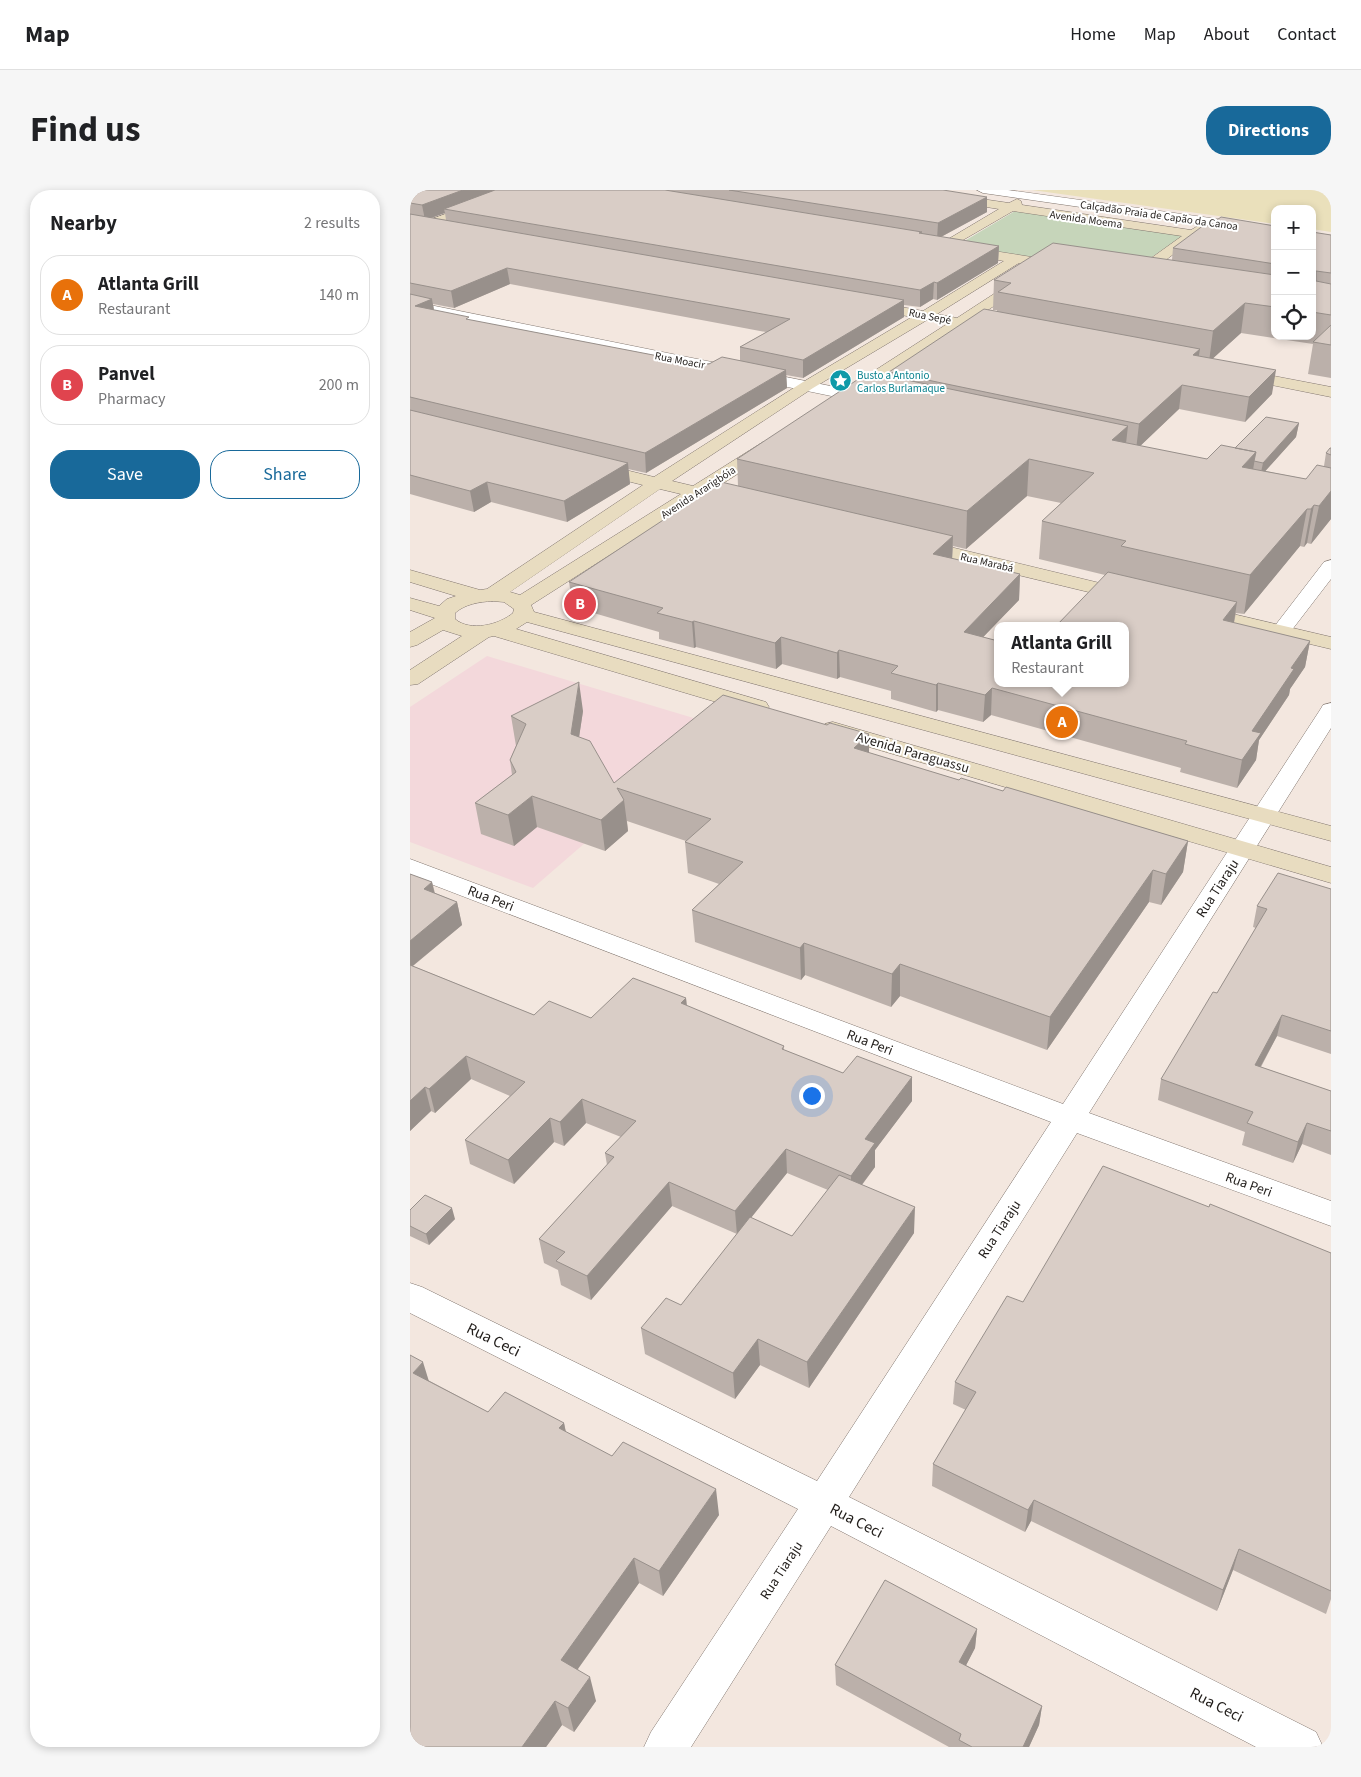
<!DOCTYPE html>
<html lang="en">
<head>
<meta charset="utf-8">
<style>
  body { margin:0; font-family:"Source Sans 3",sans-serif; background:#f6f6f6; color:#202124 }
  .controls { position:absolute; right:15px; top:15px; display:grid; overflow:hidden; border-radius:10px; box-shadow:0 2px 8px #0003 }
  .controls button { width:45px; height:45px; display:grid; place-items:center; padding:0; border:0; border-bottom:1px solid #e0e0e0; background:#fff; color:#202124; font:25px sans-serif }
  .you { position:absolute; left:401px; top:905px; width:18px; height:18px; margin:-12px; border:4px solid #fff; border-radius:50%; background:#1a73e8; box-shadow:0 0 0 8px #1a73e833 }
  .badge { display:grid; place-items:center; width:32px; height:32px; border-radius:50%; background:#18699a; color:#fff; font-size:16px; font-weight:700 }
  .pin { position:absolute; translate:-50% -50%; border:2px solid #fff; box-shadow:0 1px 5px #0006 }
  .popup { position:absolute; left:584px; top:432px; width:135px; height:65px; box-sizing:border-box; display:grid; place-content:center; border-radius:10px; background:#fff; filter:drop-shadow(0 1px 4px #0005); font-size:16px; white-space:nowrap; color:#757577 }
  .popup b { font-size:19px; color:#202124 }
  .popup::after { content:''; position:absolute; left:50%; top:100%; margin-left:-10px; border:10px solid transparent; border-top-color:#fff }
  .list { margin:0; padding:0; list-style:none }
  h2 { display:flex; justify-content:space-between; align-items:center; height:65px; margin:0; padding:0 20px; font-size:21px }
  h2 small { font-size:16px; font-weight:400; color:#757577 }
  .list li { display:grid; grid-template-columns:32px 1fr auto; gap:15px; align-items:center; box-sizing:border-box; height:80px; margin:0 10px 10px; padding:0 10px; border:1px solid #e0e0e0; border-radius:20px }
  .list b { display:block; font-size:19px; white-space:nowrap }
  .list p { margin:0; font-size:16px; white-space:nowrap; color:#757577 }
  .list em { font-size:16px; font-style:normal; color:#757577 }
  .actions { display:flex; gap:10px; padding:15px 20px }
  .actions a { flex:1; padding:11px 0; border:1px solid #18699a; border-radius:20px; text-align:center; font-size:18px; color:#18699a }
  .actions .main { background:#18699a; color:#fff }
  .icon { flex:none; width:28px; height:28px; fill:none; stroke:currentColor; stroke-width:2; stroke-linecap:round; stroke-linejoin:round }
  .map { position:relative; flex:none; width:921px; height:1557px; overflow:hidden; border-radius:20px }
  header { display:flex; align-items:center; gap:30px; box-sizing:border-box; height:70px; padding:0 25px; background:#fff; border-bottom:1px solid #e0e0e0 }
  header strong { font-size:24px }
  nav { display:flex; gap:28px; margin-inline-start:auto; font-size:18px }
  .intro { display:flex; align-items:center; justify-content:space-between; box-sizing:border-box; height:120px; padding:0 30px }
  h1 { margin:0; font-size:35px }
  .button { padding:12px 22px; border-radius:20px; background:#18699a; color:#fff; font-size:18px; font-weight:700 }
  main { display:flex; gap:30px; padding:0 30px }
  aside { flex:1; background:#fff; border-radius:20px; box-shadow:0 2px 8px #0003 }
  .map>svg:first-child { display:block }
  .industrial { fill:#f3d8db }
  .green { fill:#c6d5ba }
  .sand { fill:#eae0bb }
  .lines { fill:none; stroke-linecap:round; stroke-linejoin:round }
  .street-casing { stroke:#80756e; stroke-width:1 }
  .secondary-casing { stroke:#80756e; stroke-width:1 }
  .street { fill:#fff; fill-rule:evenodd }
  .secondary { fill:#e8dcc0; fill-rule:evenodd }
  .wall { fill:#bbb0aa; fill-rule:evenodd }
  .shaded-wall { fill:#98908b }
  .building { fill:#d9cdc6; stroke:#98908b }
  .labels { text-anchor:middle; stroke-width:4; stroke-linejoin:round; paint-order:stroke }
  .far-street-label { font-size:11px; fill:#211d1a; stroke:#fff }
  .far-culture-label { font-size:11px; fill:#0d838f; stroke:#fff; text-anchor:start }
  .street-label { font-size:14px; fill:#211d1a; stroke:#fff }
  .near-street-label { font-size:16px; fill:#211d1a; stroke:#fff }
</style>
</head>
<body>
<header>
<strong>Map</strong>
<nav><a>Home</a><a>Map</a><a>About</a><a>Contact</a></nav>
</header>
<div class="intro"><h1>Find us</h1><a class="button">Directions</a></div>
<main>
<aside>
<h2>Nearby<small>2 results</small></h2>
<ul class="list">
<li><span class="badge" style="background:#e8710a">A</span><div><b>Atlanta Grill</b><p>Restaurant</p></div><em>140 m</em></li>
<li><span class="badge" style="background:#e0444e">B</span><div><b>Panvel</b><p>Pharmacy</p></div><em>200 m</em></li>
</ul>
<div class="actions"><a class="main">Save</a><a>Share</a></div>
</aside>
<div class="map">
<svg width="921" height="1557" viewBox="0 0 921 1557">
  <rect width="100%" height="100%" fill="#f3e7df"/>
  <path class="industrial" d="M77,466l233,70 -187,162 -123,-46v-135z"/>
  <path class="green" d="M605,21l169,24 -54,37 -174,-26z"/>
  <path class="sand" d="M622,0h299v42l-19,-3v-20h-37v15z"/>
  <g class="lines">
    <defs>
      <path id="street" d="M567,0h31l267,37v8l-292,-42z
        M0,111l465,94 6,2 2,3 -2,3 -6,2 -465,-96z
        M921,370v19l-43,56 -7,2 -7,-2 -3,-4 3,-4 50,-65z
        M921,513v25l-242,385 242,88v25l-254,-93 -228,364 467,235 7,15h-67l-425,-221 -140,221h-47l7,-15 147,-223 -388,-196v-30l12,4 395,194 234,-359 -641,-246v-17l653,245 257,-394 3,-5z"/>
      <path id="secondary" d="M101,0h17l-2,2 -116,43v-8z
        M481,0h29l89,13 8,-4 4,2 1,4 169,25 10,-6 6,4 -3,4 71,10v8l-80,-12 -56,42h-10l-2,-3 2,-3 53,-38 -169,-25 -69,40 -6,-4 2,-3 59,-35 -102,-16z
        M552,56l101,16 7,4 -7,4 -44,-7 -82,51 20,4 63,-41h10l2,3 -2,3 -58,37 33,7 2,3 -2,3 -5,1 -38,-7 -107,70h-12l-2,-3 2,-3 104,-67 -20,-4 -114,68 -141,93 21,5 70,-44h12l2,4 -2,4 -64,41 34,8 3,4 -3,4 -6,1 -40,-10 -168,107 3,7 797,214v15l-804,-219 -11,7 250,73 3,5 -3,5 -8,2 -8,-2 -256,-76 -5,1 -71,47 -8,1v-15l52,-34 -19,-6 -26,15 -7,2v-15l25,-14 -25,-8v-12l29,8 8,-7 9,-3 -46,-14v-12l70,20 7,-1 156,-104 -56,-14 -3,-4 3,-4 6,-1 61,15 149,-95 109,-65 -49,-9 -2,-3 2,-3 5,-1 55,10 81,-50 -46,-8 -2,-3 2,-3zM250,299l21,5 -161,101 -10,-3zM82,411l12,1 10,7 -1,4c-14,12 -43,19 -58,6v-6c10,-9 24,-11 37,-12z
        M827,179l94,18v10l-99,-20 -3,-3 3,-3z
        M507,349l220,53 3,4 -3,4 -7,2 -220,-53 -2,-4 2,-4z
        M789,416l132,31v12l-139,-33 -3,-4 3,-4z
        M423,532l498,145v16l-506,-149 -3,-5 3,-5z"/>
    </defs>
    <use href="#street" class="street-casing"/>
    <use href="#secondary" class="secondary-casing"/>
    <use href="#street" class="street"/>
    <use href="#secondary" class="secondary"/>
  </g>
  <path class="wall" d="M0,0h533l44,22 -46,25 58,9 -1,17 -61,37 -4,-1 -13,8 -16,-2v12l-101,61 -17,-3 1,13 -141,85 -18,-4 2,15 -63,38 -76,-20 -17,10 -64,-18zM35,23l1,7 -14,-2 9,-4zM100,94l256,48 -26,15v13l-40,4 -230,-44 -36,-10 -1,-6 21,4z
    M799,36h66v110h37v-104l19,3v143l-23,-4 5,-30 -72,-11 -29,26 60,35 -27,28 -66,-13 -39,37 67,13 92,-36 -3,14 -31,34 41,8 18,-13 2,-13 5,-5v71l-20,25 -4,-1 -3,4 -4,-1 -56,68 -8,-1 -2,10 76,18 -5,26 -15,22 -1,6 -30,45 -3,20 -19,28 -57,-16 1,-4 -190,-53 -8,7 -45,-12 -2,2 -45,-13v-8l-51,-14 -3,2 -55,-15 -6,5 -80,-22 -2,1 -35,-9v-7l-86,-25 -4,-25 169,-96 -1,-27 127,-80 25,-3v-4l108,-61v-1h-4l1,-30 178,-20 1,-12zM617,306l34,7 -19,18 -3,38 66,16 21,108 -143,-46 36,-37 1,-26 -68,-15 1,-13 13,3z
    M173,521l-4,26 35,46 255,-30 90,27 44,11 185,50 -5,31 -22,33 -12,-3 -102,148 -147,-54 -9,11 -86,-32 -4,5 -106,-38 -3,-32 27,-26 -31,-11 -3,-31 1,-1 -59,-20 1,10 -23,20 -68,-24 -23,19 -33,-12 -6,-31 37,-28 -2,-15 6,-14 -5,-30z
    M0,684l22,8 3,11 22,9 5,23 -49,41 121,49 57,3 95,-20 1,8 97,40v4l59,23 69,4v24l-37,49v17l-13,18 52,48 -105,155 -49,-23 -25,34 -90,-45 -4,-26 40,-23 56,-71 -65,-28 -81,94 -30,-15 -3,-15 -14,-7 -5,-24 68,-74 -2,-12 16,-16 -35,-14 -22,23 -10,-4 -40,42 -44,-20 -5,-24 45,-44 -39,-17 -36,34 -4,-2 -21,20zM377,983l41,17 -36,46 -41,-18z
    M921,699v165l-54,-18 -16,31 70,24v64l-29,-11 -9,19 -51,-18 3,-13 -87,-32 3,-21 56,-86 39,-65 -3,-1 4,-21z
    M799,1017l122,46v346l-5,15 -93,-44 -16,41 -186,-90 -6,11 -93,-46 1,-22 33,-54 -13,-6 2,-22 68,-80z
    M0,1020l45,9 -26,26 -19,-9z
    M18,1190l60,32 76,11 2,9 153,83 -56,81 -24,-13 -61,86 18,32 -22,31 -12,-7 -16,22h-136z
    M567,1439l-2,19 -9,17 76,41 -3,19 -10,22h-80l-113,-62 -1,-20z"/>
  <path class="shaded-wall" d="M53,0h43l-62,19 1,4 -20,7 -3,-15z
    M577,7v15l-50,27 1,-16z
    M589,56l-1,17 -61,37v-17z
    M97,78l3,16 -56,24 -3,-17z
    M524,92l-1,17 -13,8v-17z
    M22,109l3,17 -20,-10z
    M494,110v17l-101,61v-18z
    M835,113l-4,30 -32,29 4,-31z
    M790,159l-4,24 -3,-18z
    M376,180l1,18 -141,85 -1,-20z
    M866,180l-4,24 -27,28 4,-25z
    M772,195l-3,24 -43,41 3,-26z
    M889,233l-3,14 -36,40 3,-14z
    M718,236l-4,35 -12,-21z
    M846,262l-6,36 -8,-21z
    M619,269l-2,37 -61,53 1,-38z
    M218,273l2,21 -63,38 -3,-21z
    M77,292l4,20 -17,10 -4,-21z
    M921,301v28l-20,25 8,-38z
    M904,315l-7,38 -3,4 7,-38z
    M897,319l-7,37 -56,68 6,-39z
    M543,346l-1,25 -19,-7z
    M610,384l-1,26 -56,58 1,-26z
    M827,412l-4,26 -10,-8z
    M284,431l2,26 -2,1 -2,-26z
    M371,447l1,27 -6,5 -1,-26z
    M900,451l-5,26 -15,22 -1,6 -30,45 -3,20 -19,28 5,-28 10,-29 39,-63z
    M429,460l1,27 -3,2v-26z
    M169,492l4,29 -8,53 -4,-30z
    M528,493v27l-2,2v-27z
    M582,498l-1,27 -8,7 2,-27z
    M459,544v30l-15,-16z
    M122,606l5,31 -23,19 -6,-31z
    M214,610l4,31 -23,20 -4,-31z
    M778,651l-5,31 -22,33 5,-31z
    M743,680l-4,32 -102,148 3,-33z
    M22,692l5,23 -13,-16z
    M47,712l5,23 -52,43v-27z
    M394,753l1,32 -4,5 -1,-32z
    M490,774v32l-9,11 1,-33z
    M276,808l2,24 -7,-19z
    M872,825l-5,21 -27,50 5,-21z
    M56,866l5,23 -36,34 -6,-24z
    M502,887v24l-37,49v17l-24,32v-23l14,-37z
    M15,897l6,24 -21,20v-30z
    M172,909l4,24 -22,23 -4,-24z
    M140,928l4,24 -40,42 -6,-24z
    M897,933l-5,21 -9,19 5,-21z
    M376,959l1,24 -50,62 -2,-24z
    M259,992l3,24 -81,94 -4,-24z
    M505,1017l-1,26 -105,155 -2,-26z
    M42,1018l3,11 -26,26 -3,-11z
    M348,1149l2,26 -25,34 -2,-26z
    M13,1172l8,26 -18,-15z
    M154,1233l5,26 -10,-21z
    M306,1299l3,26 -56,81 -4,-25z
    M624,1310l-3,21 -6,11 3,-22z
    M829,1359l-6,21 -16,41 6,-21z
    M224,1368l5,25 -72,101 -6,-24z
    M567,1439l-2,19 -17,33 1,-19z
    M180,1487l6,24 -22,31 -6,-24z
    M145,1511l7,24 -16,22h-24z
    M632,1516l-3,19 -10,22h-6z"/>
  <path class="building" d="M0,0h53l-41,15 -12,-2z
    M85,0h170l257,42 -3,1 80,13 -62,37 -3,-1 -14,8 -476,-81z
    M319,0h214l44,7 -49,26z
    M0,24l494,86 -101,60 -63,-13 50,-28 -283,-51 -56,23 -41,-8z
    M811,27l54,9v38l-102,-16 31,-23 5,1z
    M902,42l19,3v38l-15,-2v10l15,3v31l-19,-3z
    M643,53l222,32v32l-30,-4 -32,28 -215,-39 13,-9 -17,-3z
    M0,104l22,5 -17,7 54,11 -3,2 234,45h9l13,-7 64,13 -141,83 -235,-56z
    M574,119l216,40 -7,6 83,15 -27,27 -67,-12 -43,39 -250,-52z
    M921,135v20l-18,-3z
    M463,183l255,53 -16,14 95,19 14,-14 35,7 -14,15 64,12 11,-14 14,3v23l-12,15 -5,-1 -3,4h-4l-57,66 -129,-29 5,-5 -84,-20 52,-48 -65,-14 -62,52 -230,-52 123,-81 4,1z
    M0,220l218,53 -64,38 -77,-19 -17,9 -60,-16z
    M856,227l33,6 -36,40 -9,-2 2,-9 -21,-4z
    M920,258h1v7l-5,-2z
    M311,292l232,54 -20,18 87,20 -56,58 34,9v42h128v-57h-70l52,-54 129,30 -14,18 87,21 -19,27 3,1 -42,62 9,2 -19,27 -57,-16 2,-3 -195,-53 -7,7 -47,-12 -2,2 -45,-12 7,-7 -59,-16 -2,3 -56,-16 -6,6 -81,-22 -2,1 -35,-9 6,-5 -94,-26z
    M169,492l-8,52 19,7 24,42 109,-88 104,30 3,-2 39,11 -15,14 105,32 2,-2 42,13 3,-4 182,54 -22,33 -13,-4 -103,147 -150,-53 -8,10 -88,-31 -4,5 -108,-38 51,-48 -58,-20 26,-23 -94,-31 7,12 -23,20 -69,-24 -24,19 -33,-12 41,-31 -6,-12 16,-36 -15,-8z
    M868,683l53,16v142l-49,-16 -27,50 76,26v40l-24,-8 -9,19 -51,-19 6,-11 -92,-33 52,-87 4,1 50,-84 -10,-3z
    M0,684l22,8 -8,7 33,13 -47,39z
    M0,775l124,50 15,-14 42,17 42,-40 53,20 -5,5 103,43 -2,3 61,24 14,-17 55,21 -47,62 10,4 -24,33 -65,-27 -51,62 -66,-29 -82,94 -31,-15 9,-9 -26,-13 75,-82 -9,-4 31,-32 -54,-22 -22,23 -10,-4 -42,42 -43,-20 60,-58 -59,-26 -37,33 -4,-2 -15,14z
    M693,976l106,41 1,-3 121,49v338l-92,-42 -16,41 -189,-90 -6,10 -95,-46 43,-72 -21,-10 52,-86 16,6z
    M429,985l76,32 -108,155 -49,-23 -25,34 -92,-45 25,-30 15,7 69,-88 42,19z
    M15,1005l27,13 -26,26 -16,-8v-16z
    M0,1165l13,7 -10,11 75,39 17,-20 59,31 -5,5 53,28 11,-14 93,47 -57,82 -25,-13 -73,102 29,17 -22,31 -13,-7 -33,46h-112z
    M475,1390l92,49 -18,33 83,44 -19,41h-51l-13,-7 2,-6 -126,-69z"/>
  <defs>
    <symbol id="sight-disc" viewBox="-11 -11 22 22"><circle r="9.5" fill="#0f9aa8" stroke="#fff"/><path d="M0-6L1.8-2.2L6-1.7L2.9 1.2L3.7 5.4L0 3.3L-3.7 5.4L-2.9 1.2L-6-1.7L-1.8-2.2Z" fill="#fff"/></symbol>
  </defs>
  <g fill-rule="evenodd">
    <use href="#sight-disc" x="418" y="178" width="25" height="25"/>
  </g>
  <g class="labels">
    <g class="far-street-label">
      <text transform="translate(749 25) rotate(8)" y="4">Calçadão Praia de Capão da Canoa</text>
      <text transform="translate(676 29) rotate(8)" y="4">Avenida Moema</text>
      <text transform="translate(520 126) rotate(11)" y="4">Rua Sepé</text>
      <text transform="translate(270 170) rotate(11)" y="4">Rua Moacir</text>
      <text transform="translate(288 302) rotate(-33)" y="4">Avenida Ararigbóia</text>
      <text transform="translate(577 372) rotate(13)" y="4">Rua Marabá</text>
    </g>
    <g class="far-culture-label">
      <text x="447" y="189">Busto a Antonio<tspan x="447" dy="13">Carlos Burlamaque</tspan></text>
    </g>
    <g class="street-label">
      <text transform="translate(503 562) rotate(16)" y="5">Avenida Paraguassu</text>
      <text transform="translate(807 698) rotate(-57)" y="5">Rua Tiaraju</text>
      <text transform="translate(81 708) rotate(21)" y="5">Rua Peri</text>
      <text transform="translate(460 852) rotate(21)" y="5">Rua Peri</text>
      <text transform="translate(839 994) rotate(20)" y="5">Rua Peri</text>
      <text transform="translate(589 1039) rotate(-57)" y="5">Rua Tiaraju</text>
      <text transform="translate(371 1380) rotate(-57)" y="5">Rua Tiaraju</text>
    </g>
    <g class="near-street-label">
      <text transform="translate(84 1149) rotate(26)" y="6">Rua Ceci</text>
      <text transform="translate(447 1330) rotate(27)" y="6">Rua Ceci</text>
      <text transform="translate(807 1514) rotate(27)" y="6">Rua Ceci</text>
    </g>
  </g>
</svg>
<div class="controls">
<button>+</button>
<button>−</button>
<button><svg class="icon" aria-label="locate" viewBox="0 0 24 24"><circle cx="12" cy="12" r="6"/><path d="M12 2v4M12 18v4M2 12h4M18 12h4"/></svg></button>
</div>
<div class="you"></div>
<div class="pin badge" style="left:652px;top:532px;background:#e8710a">A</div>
<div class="popup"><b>Atlanta Grill</b>Restaurant</div>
<div class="pin badge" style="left:170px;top:414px;background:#e0444e">B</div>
</div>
</main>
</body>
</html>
